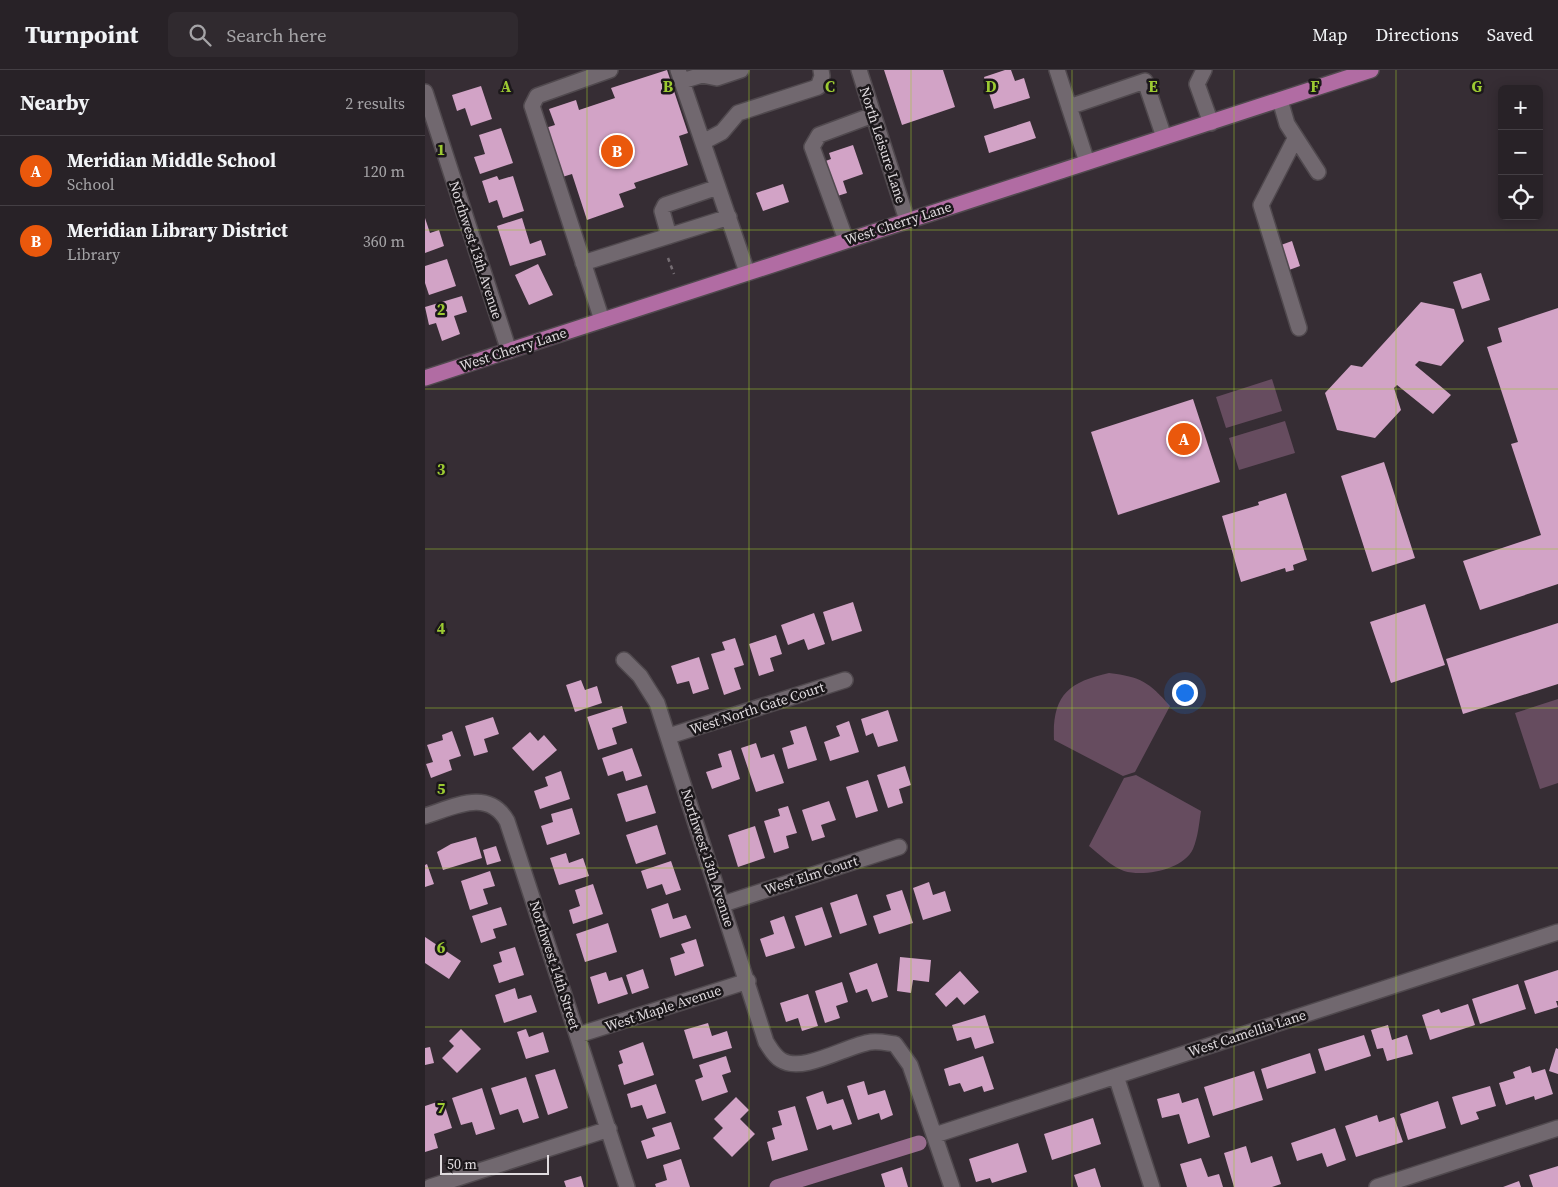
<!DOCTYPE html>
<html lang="en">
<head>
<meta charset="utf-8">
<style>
  body { margin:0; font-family:"Source Serif 4",serif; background:#302a2f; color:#f1f3f6 }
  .controls { position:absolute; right:15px; top:15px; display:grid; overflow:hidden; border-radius:8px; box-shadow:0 2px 12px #0003 }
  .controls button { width:45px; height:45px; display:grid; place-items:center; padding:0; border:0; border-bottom:1px solid #443f44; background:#282227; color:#f1f3f6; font:25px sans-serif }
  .scale { position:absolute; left:15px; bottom:12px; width:109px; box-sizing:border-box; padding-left:5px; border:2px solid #e0dbdf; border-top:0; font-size:14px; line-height:18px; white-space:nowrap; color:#e0dbdf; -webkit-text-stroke:4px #1b171a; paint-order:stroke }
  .you { position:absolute; left:759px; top:622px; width:18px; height:18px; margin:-12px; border:4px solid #fff; border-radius:50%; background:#1a73e8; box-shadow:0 0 0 8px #1a73e833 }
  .badge { display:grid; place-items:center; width:32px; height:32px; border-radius:50%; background:#ea580c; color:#fff; font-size:16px; font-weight:700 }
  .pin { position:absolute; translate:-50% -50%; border:2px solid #fff; box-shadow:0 1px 5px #0006 }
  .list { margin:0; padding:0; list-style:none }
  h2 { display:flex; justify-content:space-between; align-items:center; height:65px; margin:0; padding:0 20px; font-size:21px }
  h2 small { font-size:16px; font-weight:400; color:#a5a4a7 }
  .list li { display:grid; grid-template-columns:32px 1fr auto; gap:15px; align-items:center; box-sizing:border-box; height:70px; padding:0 20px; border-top:1px solid #443f44 }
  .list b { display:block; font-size:19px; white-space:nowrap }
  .list p { margin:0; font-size:16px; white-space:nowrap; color:#a5a4a7 }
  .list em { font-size:16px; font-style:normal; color:#a5a4a7 }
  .icon { flex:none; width:28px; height:28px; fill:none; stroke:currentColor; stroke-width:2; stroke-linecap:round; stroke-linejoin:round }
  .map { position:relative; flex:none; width:1133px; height:1117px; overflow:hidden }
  header { display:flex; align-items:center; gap:30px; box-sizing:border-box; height:70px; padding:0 25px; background:#282227; border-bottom:1px solid #443f44 }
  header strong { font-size:24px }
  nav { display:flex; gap:28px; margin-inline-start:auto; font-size:18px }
  .search { width:350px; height:45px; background:#302a2f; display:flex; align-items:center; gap:12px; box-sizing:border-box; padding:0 18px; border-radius:8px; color:#a5a4a7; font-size:19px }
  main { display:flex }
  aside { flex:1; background:#282227 }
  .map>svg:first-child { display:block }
  .green { fill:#664c5f }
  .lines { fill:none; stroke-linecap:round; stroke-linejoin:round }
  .canal { stroke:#996d8f; stroke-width:15 }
  .building { fill:#d2a3c6 }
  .minor-casing { stroke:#50494e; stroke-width:18 }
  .major-casing { stroke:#50494e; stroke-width:18 }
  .path { stroke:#756d73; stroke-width:2.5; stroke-dasharray:4 4; stroke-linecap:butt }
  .minor { stroke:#71686f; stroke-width:15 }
  .major { stroke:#b16ca3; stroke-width:15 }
  .grid { fill:none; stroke:#9cca32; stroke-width:1; stroke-opacity:0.55 }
  .labels { text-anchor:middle; stroke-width:5; stroke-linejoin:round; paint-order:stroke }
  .street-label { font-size:14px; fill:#e0dbdf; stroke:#1b171a }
  .grid-label { font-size:16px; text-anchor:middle; font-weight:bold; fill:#9cca32; stroke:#1b171a; stroke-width:5; stroke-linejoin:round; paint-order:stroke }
</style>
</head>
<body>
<header>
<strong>Turnpoint</strong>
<div class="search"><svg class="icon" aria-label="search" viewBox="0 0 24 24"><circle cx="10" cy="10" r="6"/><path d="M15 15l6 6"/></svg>Search here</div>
<nav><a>Map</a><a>Directions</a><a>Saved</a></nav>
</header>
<main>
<aside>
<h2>Nearby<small>2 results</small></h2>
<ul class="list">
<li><span class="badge">A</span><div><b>Meridian Middle School</b><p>School</p></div><em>120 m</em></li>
<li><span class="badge">B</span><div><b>Meridian Library District</b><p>Library</p></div><em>360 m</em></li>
</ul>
</aside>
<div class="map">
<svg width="1133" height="1117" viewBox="0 0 1133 1117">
  <rect width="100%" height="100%" fill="#362d34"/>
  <path class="green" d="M847,309l10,32 -56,17 -10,-31z
    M860,351l10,32 -56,17 -10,-32z
    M684,603c32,4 40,9 61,33l-35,66 -12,4 -69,-36c-2,-44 14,-58 55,-67z
    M1133,629v84l-18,6 -25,-76z
    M711,705l65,36c-2,13 -3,26 -8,38 -10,21 -49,28 -69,22 -12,-4 -25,-17 -35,-25l35,-68z"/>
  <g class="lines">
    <path class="canal" d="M352,1117l142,-44"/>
  </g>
  <path class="building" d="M242,0l21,63 -9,3 9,29 -54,18 2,5 -17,6 5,13 -37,13 -15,-46 -13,4 -17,-49 13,-4 -6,-16 27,-9 3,10 36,-12 -4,-10z
    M459,0h59l12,37 -53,18z
    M580,0h6l4,11 9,-3 6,20 -36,11 -10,-32z
    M56,16l11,33 -21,7 -6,-18 -8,3 -5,-16z
    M605,51l6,17 -47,15 -5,-17z
    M76,58l12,35 -33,11 -6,-17 11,-3 -6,-19z
    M428,75l10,29 -20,7 4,12 -16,5 -11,-35 11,-4 -2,-6z
    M72,106l2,4 14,-4 11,35 -21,7 -6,-18 -8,3 -7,-22z
    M358,114l6,18 -26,9 -7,-18z
    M0,148l5,15 9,-3 5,16 -19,7z
    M97,148l8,26 11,-4 5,15 -36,11 -13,-40z
    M867,171l8,25 -11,4 -8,-25z
    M22,189l9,27 -27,9 -4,-12v-17z
    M113,194l15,31 -24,10 -14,-30z
    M1056,203l9,27 -28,9 -9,-27z
    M37,226l5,16 -13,4 6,18 -18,7 -6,-18 -7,2 -4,-18z
    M996,232l33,7 10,32 -23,25 -22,-5 -4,4 36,30 -18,19 -36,-29 -3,3 7,22 -26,28 -38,-8 -12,-37 26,-28 11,2z
    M1133,238v276l-78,26 -17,-49 78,-26 -30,-91 7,-2 -31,-95 15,-5 -4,-14z
    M768,329l27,83 -102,33 -27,-83z
    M959,392l31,96 -43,14 -31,-96z
    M861,423l21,67 -14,5 1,5 -8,2 -1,-4 -44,14 -19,-66 37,-11 -1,-3z
    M428,532l9,29 -30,10 -9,-29z
    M1000,534l20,61 -54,18 -21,-61z
    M389,543l11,31 -17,6 -4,-11 -16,6 -7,-20z
    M1133,553v61l-95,30 -17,-55z
    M351,565l6,19 -12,4 4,13 -15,5 -10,-32z
    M310,568l9,27 -10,3 7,21 -17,6 -13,-41 14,-4 -3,-8z
    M274,587l10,32 -16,5 -4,-13 -12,3 -6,-18z
    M156,610l4,10 12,-4 5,17 -27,9 -9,-27z
    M197,636l5,17 -15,5 5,16 -19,6 -11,-33z
    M463,640l10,31 -20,6 -5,-14 -7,3 -5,-17z
    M68,647l6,17 -15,5 4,13 -14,4 -9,-30z
    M424,651l10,31 -29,9 -6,-19 16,-6 -4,-10z
    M381,656l11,34 -29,9 -6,-21 12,-4 -4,-13z
    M27,661l9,25 -12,4 3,10 -21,8 -5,-14 7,-2 -6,-17 16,-5 -1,-5z
    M105,662l8,9 6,-6 13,15 -24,21 -21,-23z
    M331,673l5,15 13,-4 10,29 -28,9 -15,-44z
    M207,678l10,28 -16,5 -3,-10 -15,5 -6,-18z
    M306,680l9,29 -28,10 -6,-17 16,-5 -4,-13z
    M480,696l6,19 -12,4 4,14 -15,5 -11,-33z
    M136,701l9,28 -30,10 -6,-18 14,-5 -3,-9z
    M443,710l10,31 -22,7 -10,-31z
    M222,715l9,28 -30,9 -9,-28z
    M404,731l7,19 -15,5 4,12 -13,4 -10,-31z
    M363,736l9,27 -11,3 3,12 -15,5 -10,-32 16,-5 -2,-7z
    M147,738l8,26 -33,11 -6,-19 12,-4 -2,-8z
    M232,755l9,29 -30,10 -10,-29z
    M330,756l10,32 -27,9 -10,-32z
    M51,767l6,21 -39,12 -6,-18 14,-8z
    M71,776l5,15 -14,4 -4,-15z
    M141,783l3,10 14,-5 6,18 -30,9 -9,-27z
    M246,791l10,29 -15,5 -4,-11 -15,5 -6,-18z
    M2,794l7,20 -9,3v-22z
    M65,801l5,15 -12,3 5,15 -18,6 -9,-29z
    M504,812l4,13 12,-4 6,20 -28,9 -10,-32z
    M168,814l10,30 -30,10 -4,-14 11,-4 -5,-16z
    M477,820l11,33 -34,11 -6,-18 18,-6 -5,-15z
    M432,824l10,31 -27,9 -10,-31z
    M243,833l5,16 13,-4 5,13 -31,10 -9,-29z
    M76,837l6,18 -14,4 3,9 -15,5 -9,-27z
    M397,837l10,30 -27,9 -10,-30z
    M359,846l11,32 -29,9 -6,-18 14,-5 -4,-13z
    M183,853l9,29 -32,10 -9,-28z
    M0,867l36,24 -12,18 -24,-16z
    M271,869l8,27 -29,10 -5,-18 15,-5 -4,-9z
    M90,877l9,28 -25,8 -6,-18 9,-3 -3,-10z
    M475,887l31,3 -2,22 -16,-2 -2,13 -14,-2z
    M452,893l11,34 -16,5 -5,-13 -11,4 -7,-20z
    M218,899l6,19 -17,6 -6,-19z
    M1133,900v31h-2l2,6 -23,7 -11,-33z
    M535,901l19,21 -15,13 -7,-8 -11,10 -11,-13z
    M181,902l3,9 13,-4 6,17 -30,10 -8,-27z
    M417,912l6,20 -12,4 4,12 -15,5 -10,-32z
    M1093,914l8,25 -46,15 -8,-25z
    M90,918l3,11 13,-4 6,17 -33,11 -9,-28z
    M383,924l10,32 -16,5 -4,-13 -12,4 -6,-19z
    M1043,934l7,21 -45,15 -8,-25 17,-6 2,4z
    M560,945l9,28 -19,6 -4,-12 -14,4 -5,-16z
    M283,953l4,13 15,-5 5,17 -39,11 -9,-29z
    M963,955l4,15 15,-5 6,19 -26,7 -4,-13 -6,1 -6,-19z
    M36,959l20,20 -24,24 -15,-15 12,-12 -5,-5z
    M101,959l3,8 14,-5 6,20 -23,7 -9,-27z
    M939,965l7,21 -46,15 -7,-22z
    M218,972l11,33 -30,10 -6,-20 5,-2 -4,-12z
    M5,977l4,16 -9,2v-17z
    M1131,978l2,1v25l-9,-3z
    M885,983l6,20 -49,16 -6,-20z
    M301,986l5,16 -9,3 6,17 -26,9 -7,-21 8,-3 -4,-12z
    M558,986l11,33 -10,3 -2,-6 -18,6 -4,-9 -11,3 -5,-17z
    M1105,996l2,7 13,-4 8,25 -18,6 -1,-4 -28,9 -7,-22 16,-5 -2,-6z
    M130,999l13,39 -20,7 -13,-40z
    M829,1001l9,29 -50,16 -9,-29z
    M101,1007l13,41 -16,5 -5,-14 -18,6 -9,-27z
    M439,1011l4,14 17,-5 8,25 -12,5 -2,-7 -21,7 -11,-34z
    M231,1014l10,29 -19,6 -5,-14 -11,3 -4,-14z
    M1065,1016l6,20 -20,6 3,7 -18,6 -9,-28z
    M57,1018l13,41 -19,6 -4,-13 -11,3 -9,-27z
    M398,1021l4,13 16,-5 9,25 -19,6 -2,-5 -14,5 -11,-33z
    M754,1023l3,10 16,-5 12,39 -22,7 -9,-30 -17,4 -5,-19z
    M311,1027l13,13 -9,9 15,15 -23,23 -19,-19 10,-10 -9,-9z
    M18,1030l9,28 -18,6 4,14 -13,4v-46z
    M1013,1031l8,27 -38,12 -8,-26z
    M370,1036l13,44 -36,11 -5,-19 8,-3 -3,-11 10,-3 -4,-14z
    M952,1045l2,7 15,-5 9,25 -47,15 -11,-31z
    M668,1048l8,26 -49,16 -8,-26z
    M246,1052l9,27 -33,10 -6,-18 14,-5 -3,-8z
    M910,1058l11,32 -19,7 -5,-14 -25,8 -6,-18z
    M593,1073l9,29 -35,11 -2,-5 -14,4 -7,-23z
    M821,1076l5,17 21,-7 9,28 -9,3h-38l-10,-34z
    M776,1088l7,19 11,-3 4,13h-36l-7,-23z
    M256,1089l9,28h-34l-1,-3 12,-4 -4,-15z
    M1133,1096v21h-25l-4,-12z
    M477,1097l6,20h-23l-4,-13z
    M670,1098l6,19h-23l-4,-12z
    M156,1106l3,11h-18l-2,-6z
    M1094,1111l2,6h-18z"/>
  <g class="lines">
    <defs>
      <path id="minor" d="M253,0l69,202
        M434,0l48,150
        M632,0l30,92
        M779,0l-7,14 14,39
        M257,11l20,-6 15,3 24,-8
        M0,22l84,259
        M855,30l7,24 31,48
        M644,37l76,-26 19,56
        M870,69l-34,66 38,123
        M278,72l19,-10 16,-19 80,-26 4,-11 -1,-6
        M244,166l-7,-25 3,-6 53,-18
        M421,170l-34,-93 7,-12 54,-20
        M158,193l146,-46
        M177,250l-70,-214 5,-10 73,-26
        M199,590l16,16 17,27 109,339c4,6 8,14 15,18 22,14 66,-15 90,-18 9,-1 16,1 24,2l15,21 42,122
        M244,666l176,-56
        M0,746c29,-9 63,-28 82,5l120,366
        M298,834l176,-57
        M153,965l170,-54
        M691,1006l36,111
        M510,1065l623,-203
        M5,1117l179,-58
        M952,1117l181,-59"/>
      <path id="major" d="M0,308l946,-308"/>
    </defs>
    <use href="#minor" class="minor-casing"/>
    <use href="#major" class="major-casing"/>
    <path class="path" d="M243,188l6,16"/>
    <use href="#minor" class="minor"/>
    <use href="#major" class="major"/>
  </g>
  <path class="grid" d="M162,0v1117M324,0v1117M486,0v1117M647,0v1117M809,0v1117M971,0v1117M0,160h1133M0,319h1133M0,479h1133M0,638h1133M0,798h1133M0,957h1133"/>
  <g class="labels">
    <g class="street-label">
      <text transform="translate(458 75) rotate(72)" y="5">North Leisure Lane</text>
      <text transform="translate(473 153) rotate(-18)" y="5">West Cherry Lane</text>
      <text transform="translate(51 180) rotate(72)" y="5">Northwest 13th Avenue</text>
      <text transform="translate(88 279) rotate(-18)" y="5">West Cherry Lane</text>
      <text transform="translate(332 638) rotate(-18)" y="5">West North Gate Court</text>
      <text transform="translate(283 788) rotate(72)" y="5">Northwest 13th Avenue</text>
      <text transform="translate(386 805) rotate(-18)" y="5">West Elm Court</text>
      <text transform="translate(130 895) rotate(72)" y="5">Northwest 14th Street</text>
      <text transform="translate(238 938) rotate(-18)" y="5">West Maple Avenue</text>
      <text transform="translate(822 963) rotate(-18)" y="5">West Camellia Lane</text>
    </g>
  </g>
  <g class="grid-label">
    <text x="81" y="22">A</text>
    <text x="243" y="22">B</text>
    <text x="405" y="22">C</text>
    <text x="566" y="22">D</text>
    <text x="728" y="22">E</text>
    <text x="890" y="22">F</text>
    <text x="1052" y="22">G</text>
    <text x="16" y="85">1</text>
    <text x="16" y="245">2</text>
    <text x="16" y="405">3</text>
    <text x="16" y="564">4</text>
    <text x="16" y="724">5</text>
    <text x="16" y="883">6</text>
    <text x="16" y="1043">7</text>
  </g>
</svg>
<div class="controls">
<button>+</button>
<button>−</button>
<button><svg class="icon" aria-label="locate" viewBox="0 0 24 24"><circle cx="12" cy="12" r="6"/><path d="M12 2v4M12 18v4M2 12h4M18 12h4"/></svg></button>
</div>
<div class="scale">50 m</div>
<div class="you"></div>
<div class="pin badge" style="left:759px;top:369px">A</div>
<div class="pin badge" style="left:192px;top:81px">B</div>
</div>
</main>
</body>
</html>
